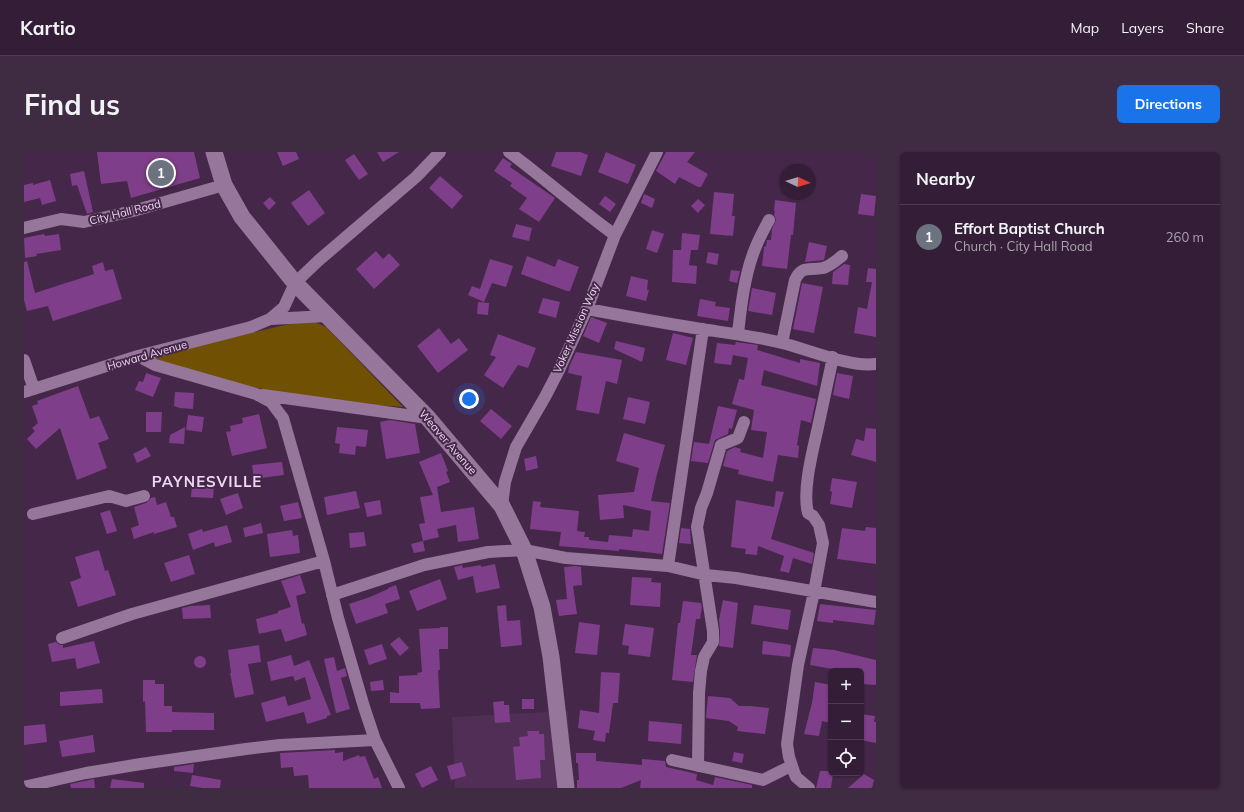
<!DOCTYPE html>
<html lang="en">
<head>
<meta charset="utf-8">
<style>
  body { margin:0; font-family:Mulish,sans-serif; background:#3f2b42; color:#f1f3f6 }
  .controls { position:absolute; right:12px; bottom:12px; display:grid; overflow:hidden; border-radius:6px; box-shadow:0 1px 3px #0004 }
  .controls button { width:36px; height:36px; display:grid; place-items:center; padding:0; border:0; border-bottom:1px solid #4e3c52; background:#341e37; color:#f1f3f6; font:20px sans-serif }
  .compass { position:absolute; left:756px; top:12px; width:36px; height:36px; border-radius:50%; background:#341e37; box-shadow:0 1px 3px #0004; rotate:94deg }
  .you { position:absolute; left:445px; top:247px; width:14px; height:14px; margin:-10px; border:3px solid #fff; border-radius:50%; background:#1a73e8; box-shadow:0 0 0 6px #1a73e833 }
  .badge { display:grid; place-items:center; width:26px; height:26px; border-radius:50%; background:#1a73e8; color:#fff; font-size:13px; font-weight:700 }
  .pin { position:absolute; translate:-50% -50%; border:2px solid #fff; box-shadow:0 1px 4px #0006 }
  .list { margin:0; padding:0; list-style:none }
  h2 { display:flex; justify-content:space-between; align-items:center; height:52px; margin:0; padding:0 16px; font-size:17px }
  h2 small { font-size:13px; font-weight:400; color:#a9a2ad }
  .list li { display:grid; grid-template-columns:26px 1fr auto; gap:12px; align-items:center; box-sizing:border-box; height:64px; padding:0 16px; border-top:1px solid #4e3c52 }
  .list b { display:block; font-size:15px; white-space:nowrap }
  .list p { margin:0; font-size:13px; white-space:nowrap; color:#a9a2ad }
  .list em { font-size:13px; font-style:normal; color:#a9a2ad }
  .icon { flex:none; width:22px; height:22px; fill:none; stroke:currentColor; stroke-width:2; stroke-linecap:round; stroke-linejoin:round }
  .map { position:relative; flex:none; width:852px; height:636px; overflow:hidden; border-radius:6px }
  header { display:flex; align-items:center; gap:24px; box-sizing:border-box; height:56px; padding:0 20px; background:#341e37; border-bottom:1px solid #4e3c52 }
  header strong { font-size:19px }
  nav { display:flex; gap:22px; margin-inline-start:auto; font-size:14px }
  .intro { display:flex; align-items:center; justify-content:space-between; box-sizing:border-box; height:96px; padding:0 24px }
  h1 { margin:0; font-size:28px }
  .button { padding:10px 18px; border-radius:6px; background:#1a73e8; color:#fff; font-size:14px; font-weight:700 }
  main { display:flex; gap:24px; padding:0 24px }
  aside { flex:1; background:#341e37; border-radius:6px; box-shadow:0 1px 3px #0004 }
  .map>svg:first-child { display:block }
  .built { fill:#502e55 }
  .green { fill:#705103 }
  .building { fill:#7f3e89 }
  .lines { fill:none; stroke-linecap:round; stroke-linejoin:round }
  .street { stroke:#97769c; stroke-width:12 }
  .secondary { stroke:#97769c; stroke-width:17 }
  .labels { text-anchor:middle; stroke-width:4; stroke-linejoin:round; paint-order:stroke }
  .street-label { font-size:11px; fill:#ecdaef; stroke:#452849 }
  .district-label { font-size:15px; font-weight:bold; letter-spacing:1px; fill:#ecdaef; stroke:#452849 }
</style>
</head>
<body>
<header>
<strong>Kartio</strong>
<nav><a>Map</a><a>Layers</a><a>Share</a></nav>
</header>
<div class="intro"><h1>Find us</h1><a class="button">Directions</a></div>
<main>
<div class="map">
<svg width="852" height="636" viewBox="0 0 852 636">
  <rect width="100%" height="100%" fill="#452849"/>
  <path class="built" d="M544,559l3,77h-116l-3,-71z"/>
  <path class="green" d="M278,169l13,1 11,5 77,80 -55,-4 -121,-20 -78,-26z"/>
  <path class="building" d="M73,0h97l6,26 -69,20 -4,-17 -26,3z
    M253,0h19l3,7 -16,7z
    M353,0h22l-16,10z
    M532,0h24l8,3 -7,21 -30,-10z
    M582,0l30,13 -8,19 -30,-12z
    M642,0h29l-8,10 21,12 -7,13h-3l-19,-10 -4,7 -19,-13z
    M330,2l14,20 -9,6 -14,-20z
    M479,6l9,6 -2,3 45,31 -16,24 -20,-13 8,-11 -17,-12 2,-3 -18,-12z
    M60,19l9,41 -6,2 -10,-29 -5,1 -2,-12z
    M416,24l23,20 -11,13 -23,-21z
    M26,28l6,21 -14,4 -2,-7 -16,4v-17l9,-2v2z
    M285,38l16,23 -17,13 -17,-23z
    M690,40l20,2 -2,22h3l-2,20 -23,-2z
    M620,42l11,5 -3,9 -11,-5z
    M837,42l15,2 -2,20 -16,-2z
    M581,44l11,8 -6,8 -11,-8z
    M246,45l6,6 -7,7 -6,-7z
    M674,47l7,6 -7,8 -7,-7z
    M751,48l21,3 -3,32h-2l-4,34 -25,-3 2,-19 2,-1 1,-6h4l1,-11 4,-9 -2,-5 1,-4h-1z
    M492,72l16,4 -3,13 -17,-4z
    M628,78l12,4 -7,19 -11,-4z
    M658,81l18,2 -2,15h-7l-2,15 8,1 -1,18 -24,-2 1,-32h8z
    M20,82l1,2 14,-2 2,16 -25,4 1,2 -12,2 -1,-20z
    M785,90l18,4 -3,14 -19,2z
    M352,99l7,8 6,-6 11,12 -26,24 -18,-20z
    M684,100l11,2 -2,11 -11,-2z
    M503,104l28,11 3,-8 21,8 -9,24h-3l-46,-17z
    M466,107l23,7 -7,21 -14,-4 -8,19 -16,-7 4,-9 8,3z
    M3,109l8,32 59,-19 -2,-8 11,-4 2,9 8,-2 9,30 -69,22 -5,-15 -21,5 -3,-11v-38z
    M820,112l6,1 -2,20 -16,-1 1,-12z
    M844,116l8,1v68l-22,-4 4,-26 9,2 5,-27h-6z
    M707,118l9,1 -3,12 -8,-2z
    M607,124l17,4 -1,10h2l-3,11 -20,-5z
    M778,131l21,4 -9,46 -21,-4z
    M728,136l24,5 -4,22 -24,-4z
    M519,146l17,4 -4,16 -18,-5z
    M676,147l16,3 -1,4 15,2 -2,13 -31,-5z
    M454,150l11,1 -1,12 -11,-1z
    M567,165l16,6 -8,20 -16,-7z
    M415,176l12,16 8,-6 9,12 -30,23 -21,-27z
    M649,181l20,5 -7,27 -20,-5z
    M474,182l38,14 -8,20 -10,-3 -15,23 -19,-13 12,-18 -6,-2z
    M592,189l29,7 -3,14 -28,-13z
    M712,190l22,3 -1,5 43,13v-4l20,4 -3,23 -53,-16 -3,15 55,14 -5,24 -10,-3 -4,25 2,1 -1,12 -20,-3 -5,27 -35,-8 1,-4 -16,-4 4,-15 8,-4 6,2 -1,3 23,6 4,-26 -16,-2 3,-20 -22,-6 7,-25 5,1 4,-22 -15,-3 -2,10 -17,-2 3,-20 18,2z
    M552,200l46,8 -5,24 -11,-3 -7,33 -23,-4 6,-34 -14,-3 1,-6z
    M122,221l15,5 -8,19 -18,-7 4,-9 4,1z
    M813,221l16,3 -4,23 -16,-4z
    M54,234l12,33 9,-3 10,23 -11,4 9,25 -30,12 -17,-52 -24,21 -9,-10 8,-8 -3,-3 6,-5 -6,-17 6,-2 -1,-3z
    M151,240l19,1 -1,16 -13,-1 -6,-2z
    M604,245l22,5 -5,22 -22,-5z
    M694,254l19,4 -5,19 -3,-1 -1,6 -13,6 -7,23 -17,-2 3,-19 15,2z
    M467,257l21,17 -11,13 -21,-18z
    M122,260h16l-1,20h-15z
    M235,262l8,34 -35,8 -6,-24 5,-1 -1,-5 13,-3 -1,-5z
    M164,263l16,2 -2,15 -16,-2z
    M366,268l25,4 5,29 -34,6 -6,-37z
    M161,275l-1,17 -15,-1 1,-8z
    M313,275l31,3 -2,17 -10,-1 -1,9 -16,-2 1,-9 -5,-1z
    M842,276l10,1v33l-25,-7 5,-16 8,2z
    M600,281l41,12 -9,33 -5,23 19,2 -8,51 -43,-5v2l-60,-5 2,-14 -31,-3 3,-28 8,1 -1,5 39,4 -2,20 8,1 -1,5h5v3l19,2 1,-7 23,2 1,-8 16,2 2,-20 -28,-6 1,13 -24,2 -2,-25 36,-3 5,-24 -23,-7z
    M122,295l5,9 -14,7 -4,-9z
    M417,301l7,18 -2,1 4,10 -13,5 4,25 33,-5 5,32 -21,3 -2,-17 -19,4 2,8 -16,4 -4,-17 6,-1 -5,-26 13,-2 -14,-33z
    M512,304l2,12 -12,3 -2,-12z
    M258,310l2,13 -30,4 -2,-14z
    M808,326l25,4 -5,26 -22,-4 2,-12 -2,-1z
    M168,332l22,2 -1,12 -22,-1z
    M332,339l4,17 -33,7 -3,-18z
    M752,339l8,1 -13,47 43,14 -2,11 -19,-6 -4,15 -9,-2 4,-15 -26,-10 -1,9 -12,-1 1,-5 -15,-2 5,-47 38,7z
    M214,341l5,15 -17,7 -6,-16z
    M131,345l2,8 9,-3 5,15h3l3,10 -23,7v-2l-20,7 -3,-11 8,-3 -5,-18 12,-4 5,-5z
    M356,348l2,14 -15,3 -3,-14z
    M274,350l4,16 -18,3 -4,-15z
    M86,358l7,21 -10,3 -7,-21z
    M237,371l2,10 -18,4 -2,-9z
    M203,373l5,17 -17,5 -1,-5 -21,8 -5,-16 14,-5 1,3z
    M842,375l10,1v36l-39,-5 5,-31 23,3z
    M657,376l9,1 1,15 -12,-1z
    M268,378l1,6 5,-1 2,18 -30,4 -3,-23z
    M340,380l2,14 -16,2 -1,-15z
    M399,389l2,10 -11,2 -3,-9z
    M75,398l6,21 3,-1 8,25 -38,12 -8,-25 11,-4 -6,-21z
    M165,403l6,19 -24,8 -7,-19z
    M471,412l5,24 -24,5 -3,-17 -15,4 -4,-13 8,-2 1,3 18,-3v2z
    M552,414l5,1 1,18 -9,1 4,28 -18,2 -3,-16 11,-1 -3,-32z
    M276,423l6,18 -10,3 6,28 2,-1 3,12 -22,7 -4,-13 -22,5 -3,-15 22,-6v-2l13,-4 -10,-26z
    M608,425l20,1 -1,4 10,1 -1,24 -30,-2z
    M416,427l7,20 -30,12 -8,-20z
    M372,433l4,14 -15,5 3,9 -32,11 -7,-20 21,-7 18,-8v-1z
    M699,448l15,3 -5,45 -14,-2 1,-15 -1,-11z
    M659,449l18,2 1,4 -2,12h-4l-5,36h6l-4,27 -21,-2 6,-57h2z
    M796,452l56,6 -2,15 -41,-5v3l-16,-2z
    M186,453l1,13 -28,1 -1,-11 8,-2z
    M482,453l1,16 13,-1 2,25 -21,2 -4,-41z
    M730,453l37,5 -3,20 -37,-6z
    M555,470l21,3 -3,30 -22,-2z
    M601,472l29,4 -4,29 -22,-3 1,-8 -7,-1z
    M416,475h8v22h-9l1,21h-2l2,38 -19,1 -1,-6h-30v-11l9,1v-17l19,-1 -1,-2 5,-1 -3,-43 21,-1z
    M375,485l10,11 -9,8 -10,-12z
    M70,489l6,22 -23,6 -2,-11 -23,4 -4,-18 8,-2 4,3h3v3z
    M739,489l28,4 -1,12 -28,-3z
    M358,492l5,15 -18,6 -5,-15z
    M235,493l2,17 -13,2 6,30 -19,4 -5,-25h1l-3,-23z
    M789,496l21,2 42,10v25l-13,-1 1,-10 -3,-1v-2h-17l-34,-6z
    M267,503l3,11 15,-6 22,55 -4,1v2l-20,6 -3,-12 -38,10 -5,-19 24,-7 3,10 23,-7 -6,-22 -10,4 -2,-5 -22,5 -4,-19z
    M170 510a6 6 0 1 1 12 0a6 6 0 1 1-12 0Z
    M310,505l3,14 8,-3 2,8 -6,2 9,31 -14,4 -12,-54z
    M577,520l19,1 -2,30h-5l-4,30h-3l-1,9 -12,-2 2,-9 -17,-3 2,-18 19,3z
    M119,528h12v4h9v22h8v6l42,1v17h-42v2h-26l-1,-31 -2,1z
    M359,528l1,10 -13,1 -1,-9z
    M791,530l16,3v38l-9,-2 -3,15 -15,-2 8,-31z
    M78,537l1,14 -43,3v-14z
    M684,544l22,2 9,8h11l19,2 -4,26 -28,-3 1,-4 -9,-6 -23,-3z
    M498,547h12v10h-12z
    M480,549v4h5l1,17 -15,1 -2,-21z
    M837,562l14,2 -1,6h2v21l-15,-3z
    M625,569l33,3 -1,20 -33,-3z
    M21,572l2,18 -23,3v-19z
    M503,579h12v3h5l1,26h-5l1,18 -25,2 -3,-33 7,-1 -1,-9 9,-1z
    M69,583l2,17 -33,5 -3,-16z
    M311,598v3l8,-1v9l16,-6 1,2 5,-1 9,23 4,-2 4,11h-73l-1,-13 -14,1 -1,-9 -12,1 -1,-15z
    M710,600l10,2 -2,9 -10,-2z
    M552,601h20v8l46,4v-6l23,2 1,6 31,7 -1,6 17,5 2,-8 37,8v3h-112l1,-8 -20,8h-44v-8h2l-1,-17h-2z
    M438,610l4,14 -15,4 -4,-14z
    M170,612l-1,9 -19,-2v-4z
    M407,614l7,14 -16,8 -7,-14z
    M796,619h11v2h2l-2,15h-15z
    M840,622l10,6 -2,8h-24z
    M168,623l29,5 -1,8h-17l-13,-2z
    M70,627l1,9h-24l-1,-4z
    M88,627l32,4v5h-34z"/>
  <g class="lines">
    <path class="street" d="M485,0c36,27 70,57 106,83
      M0,76l37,-9 23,3 49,-11 91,-26
      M563,157c38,7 76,14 114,20 27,4 54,7 81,14 25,6 69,25 94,21
      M246,167l14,-12 11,-24 23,-22 98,-84 24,-25
      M714,181c3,-26 6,-54 15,-79 4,-12 10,-23 16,-34
      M758,191l13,-63c7,-15 14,-9 28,-12 6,-1 14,-8 19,-12
      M114,204l17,9 101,29 15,8 12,16 41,143 14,57 26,89 11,33 24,48
      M0,208l10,29
      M0,240l114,-36 113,-29 19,-8 57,-3
      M239,243l165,23
      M478,354l3,-24 11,-35 29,-50 14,-27 28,-61 28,-74 42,-83
      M9,362l76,-18 17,5 18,-5
      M644,414l35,-237
      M308,443l92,-30 64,-13 36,-2 42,8 102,8 38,9 30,3 140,24
      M38,486l70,-24 192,-53
      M648,608l91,20 28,-14
      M674,614l1,-73 2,-22 3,-14 9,-15v-11l-16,-104 4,-19 6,-15 14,-48 17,-7 6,-16
      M0,635l62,-14 55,-9 105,-15 34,-4 95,-5
      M785,636l-13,-11 -2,-5 -5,-15 -2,-13 11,-79 16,-73 9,-49 -4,-18 -6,-9 -5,-3c-6,-23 5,-63 10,-86 5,-23 10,-46 15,-70"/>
    <path class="secondary" d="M190,0l10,33 18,32 53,66 133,135 74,88 22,44 18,57 9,50 15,131"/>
  </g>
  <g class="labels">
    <g class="street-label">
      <text transform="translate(101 60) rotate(-14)" y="4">City Hall Road</text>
      <text transform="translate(552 176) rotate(-66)" y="4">Voker Mission Way</text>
      <text transform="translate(123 203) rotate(-16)" y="4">Howard Avenue</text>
      <text transform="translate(424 290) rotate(49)" y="4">Weaver Avenue</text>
    </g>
    <g class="district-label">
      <text x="183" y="335">PAYNESVILLE</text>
    </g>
  </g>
</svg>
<div class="controls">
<button>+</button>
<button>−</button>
<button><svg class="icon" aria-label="locate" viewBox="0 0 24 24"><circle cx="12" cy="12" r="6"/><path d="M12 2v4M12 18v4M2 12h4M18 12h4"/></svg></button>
</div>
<svg class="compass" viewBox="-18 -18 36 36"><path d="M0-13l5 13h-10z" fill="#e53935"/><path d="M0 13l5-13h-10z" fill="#a9a2ad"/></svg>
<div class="you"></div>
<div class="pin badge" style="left:137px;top:21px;background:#6b7280">1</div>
</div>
<aside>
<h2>Nearby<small></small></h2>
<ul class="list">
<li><span class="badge" style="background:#6b7280">1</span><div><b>Effort Baptist Church</b><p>Church · City Hall Road</p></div><em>260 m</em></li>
</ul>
</aside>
</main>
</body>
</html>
